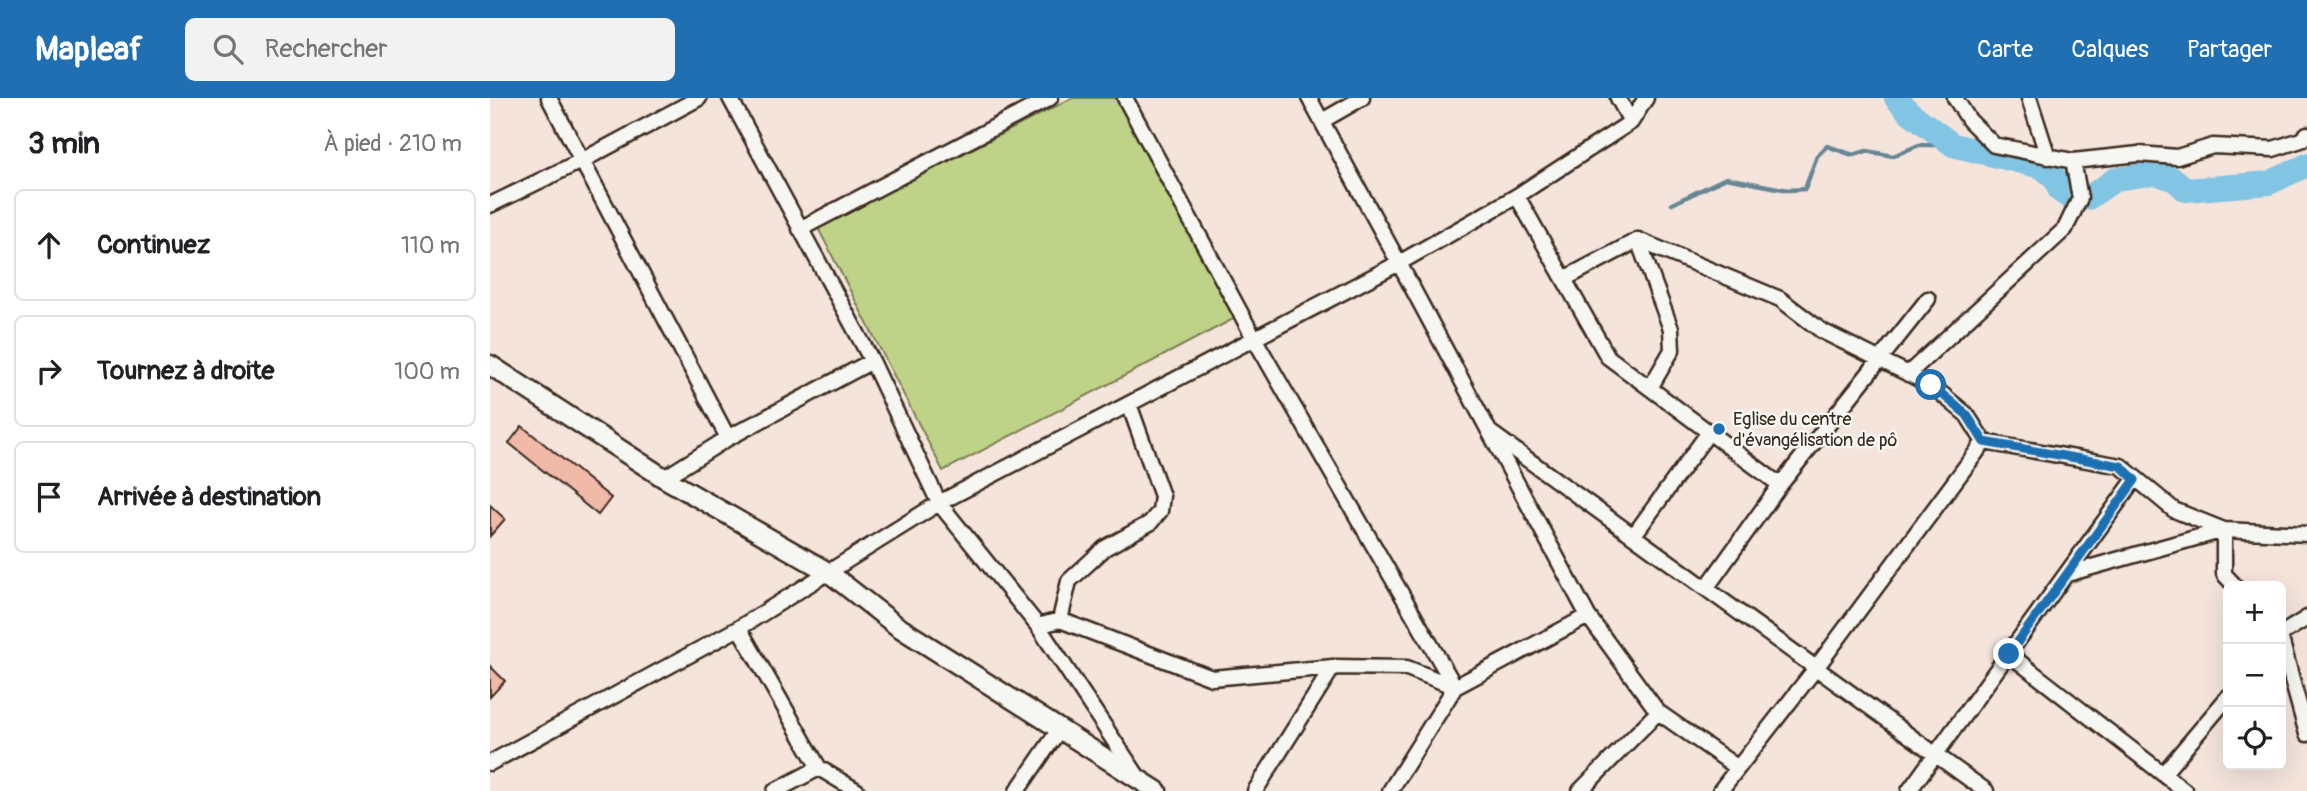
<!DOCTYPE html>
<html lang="fr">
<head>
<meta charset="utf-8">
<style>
  body { margin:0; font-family:Pangolin,sans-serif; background:#f2f2f2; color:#202124 }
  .controls { position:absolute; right:21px; bottom:21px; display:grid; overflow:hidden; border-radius:10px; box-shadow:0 7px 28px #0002 }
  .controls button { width:63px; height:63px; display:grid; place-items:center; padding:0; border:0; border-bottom:2px solid #e0e0e0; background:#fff; color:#202124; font:35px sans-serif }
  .stop { position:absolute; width:21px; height:21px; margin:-16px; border:5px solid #1f6fb2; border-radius:50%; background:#fff }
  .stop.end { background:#1f6fb2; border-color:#fff; box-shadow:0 2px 7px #0008 }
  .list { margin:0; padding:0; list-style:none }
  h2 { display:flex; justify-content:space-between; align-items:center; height:91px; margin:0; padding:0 28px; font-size:30px }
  h2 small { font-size:23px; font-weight:400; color:#757577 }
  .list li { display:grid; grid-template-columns:46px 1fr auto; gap:21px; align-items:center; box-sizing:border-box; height:112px; margin:0 14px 14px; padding:0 14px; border:2px solid #e0e0e0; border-radius:10px }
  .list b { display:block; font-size:26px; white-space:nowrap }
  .list em { font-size:23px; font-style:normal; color:#757577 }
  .icon { flex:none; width:38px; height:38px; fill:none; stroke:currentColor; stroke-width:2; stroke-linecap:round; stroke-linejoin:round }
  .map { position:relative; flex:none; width:1817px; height:693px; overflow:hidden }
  header { display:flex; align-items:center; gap:42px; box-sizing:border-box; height:98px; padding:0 35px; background:#1f6fb2; color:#fff }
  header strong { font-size:33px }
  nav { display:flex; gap:38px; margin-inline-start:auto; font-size:24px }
  .search { width:490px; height:63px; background:#f2f2f2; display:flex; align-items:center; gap:18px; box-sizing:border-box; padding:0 24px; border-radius:10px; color:#757577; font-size:26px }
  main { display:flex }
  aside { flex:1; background:#fff }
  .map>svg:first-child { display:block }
  .green { fill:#bed388; stroke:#7c7e53; stroke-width:2 }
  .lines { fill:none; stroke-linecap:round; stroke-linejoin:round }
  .stream { stroke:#668694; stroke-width:4.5 }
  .river { stroke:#82c4e3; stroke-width:24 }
  .building { fill:#f1b9a7; stroke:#3b2a1e; stroke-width:2 }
  .minor-casing { stroke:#3b2a1e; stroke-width:19 }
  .major-casing { stroke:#3b2a1e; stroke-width:23 }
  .minor { stroke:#f6f6f2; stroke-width:14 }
  .major { stroke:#f6f6f2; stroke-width:18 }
  .route { stroke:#1f6fb2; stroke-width:9 }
  .poi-dot { fill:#1f6fb2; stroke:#f6f6f2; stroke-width:2.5 }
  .labels { text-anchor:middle; stroke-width:5; stroke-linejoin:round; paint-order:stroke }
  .poi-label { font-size:18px; fill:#3b2a1e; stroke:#f6f6f2; text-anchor:start }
</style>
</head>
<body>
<header>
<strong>Mapleaf</strong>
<div class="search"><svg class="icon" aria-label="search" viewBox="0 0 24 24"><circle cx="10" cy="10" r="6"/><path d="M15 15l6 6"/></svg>Rechercher</div>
<nav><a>Carte</a><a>Calques</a><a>Partager</a></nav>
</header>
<main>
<aside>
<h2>3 min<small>À pied · 210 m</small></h2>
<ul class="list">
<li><svg class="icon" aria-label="ahead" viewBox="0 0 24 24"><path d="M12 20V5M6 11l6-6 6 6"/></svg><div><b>Continuez</b></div><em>110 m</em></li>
<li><svg class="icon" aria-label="right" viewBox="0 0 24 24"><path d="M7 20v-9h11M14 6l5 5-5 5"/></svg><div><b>Tournez à droite</b></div><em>100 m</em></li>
<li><svg class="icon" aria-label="arrive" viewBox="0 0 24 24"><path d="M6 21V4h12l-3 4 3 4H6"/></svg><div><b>Arrivée à destination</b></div></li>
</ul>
</aside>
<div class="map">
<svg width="1817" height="693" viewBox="0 0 1817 693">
  <rect width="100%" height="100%" fill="#f4e4dc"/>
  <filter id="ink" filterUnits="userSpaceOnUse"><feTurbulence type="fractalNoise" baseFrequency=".0143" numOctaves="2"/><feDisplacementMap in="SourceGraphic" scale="14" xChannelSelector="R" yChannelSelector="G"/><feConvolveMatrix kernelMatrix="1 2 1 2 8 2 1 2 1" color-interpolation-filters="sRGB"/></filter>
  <g filter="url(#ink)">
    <path class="green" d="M582,0h51l114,219 -294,154 -125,-243z"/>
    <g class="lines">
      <path class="stream" d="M1182,106l54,-26 62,12 17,-1 12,-33 10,-10 26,9 14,-4 26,5 26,-11h34"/>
      <path class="river" d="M1406,0l13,14 44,33 89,22 13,11 5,13 12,8 16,-1 28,-19 40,-6 19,7 11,10 83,-7 38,-18"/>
    </g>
    <path class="building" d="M32,328l89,72 -13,17 -89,-72z
      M0,407l15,14 -15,17z
      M0,568l15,15 -15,16z"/>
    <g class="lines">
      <defs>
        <path id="minor" d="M59,0l179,340
          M240,0l142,263 67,142 99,123 100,151
          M635,0l129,240 201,349
          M1128,0l13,24
          M1465,0l14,22 25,25 79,16 66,-7 38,3 36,-11 60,3 28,-9 6,-6
          M1539,0l19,59
          M832,23l40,-23
          M1027,98l91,161 172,128
          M0,107l93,-45 116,-62
          M310,131l250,-131
          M1148,142l33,89 1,21 -22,38
          M1074,181l74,-39 142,59 42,32 109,54 36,30 17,27 137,24 53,44 50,20v44l11,12
          M1418,276l157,-145 15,-31 -7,-37
          M1001,335l495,358
          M174,380l64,-40 144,-77
          M1144,437l75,-103
          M1577,476l157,-44 83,4
          M1217,489l73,-102 148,-186
          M570,522l9,-39 36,-33 45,-25 10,-12 2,-15 -33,-92
          M548,528l22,-6 152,58 121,-11 74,1 48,19
          M249,530l80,140 -44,23
          M1791,536l26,-16
          M1791,541l26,95
          M1519,556l176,137
          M1168,614l80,56
          M0,665l249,-135 200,-125 460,-240 -90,-165
          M329,670l38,23
          M1673,676l65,-77
          M527,693l42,-61
          M765,693l78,-124
          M900,693l65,-104 133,-71
          M1090,693l78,-79 -70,-96 -189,-353 118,-67 114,-74 15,-24
          M1230,693l96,-123 168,-226
          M1419,693l226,-312"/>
        <path id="major" d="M0,267l174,113 164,94 69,54 260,165"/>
      </defs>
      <use href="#minor" class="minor-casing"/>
      <use href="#major" class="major-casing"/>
      <use href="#minor" class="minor"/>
      <use href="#major" class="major"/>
    </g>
  </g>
  <g class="lines" filter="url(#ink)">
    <path class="route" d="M1441,287l36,30 17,27 137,24 14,14 -126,174"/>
  </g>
  <circle class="poi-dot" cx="1229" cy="331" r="7"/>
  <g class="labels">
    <g class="poi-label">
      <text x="1243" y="327">Eglise du centre<tspan x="1243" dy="21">d'évangélisation de pô</tspan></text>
    </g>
  </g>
</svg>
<div class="controls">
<button>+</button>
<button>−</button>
<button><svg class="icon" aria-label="locate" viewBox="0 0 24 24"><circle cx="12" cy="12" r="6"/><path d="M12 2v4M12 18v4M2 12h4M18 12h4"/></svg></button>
</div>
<div class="stop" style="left:1441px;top:287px"></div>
<div class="stop end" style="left:1519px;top:556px"></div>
</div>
</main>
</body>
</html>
